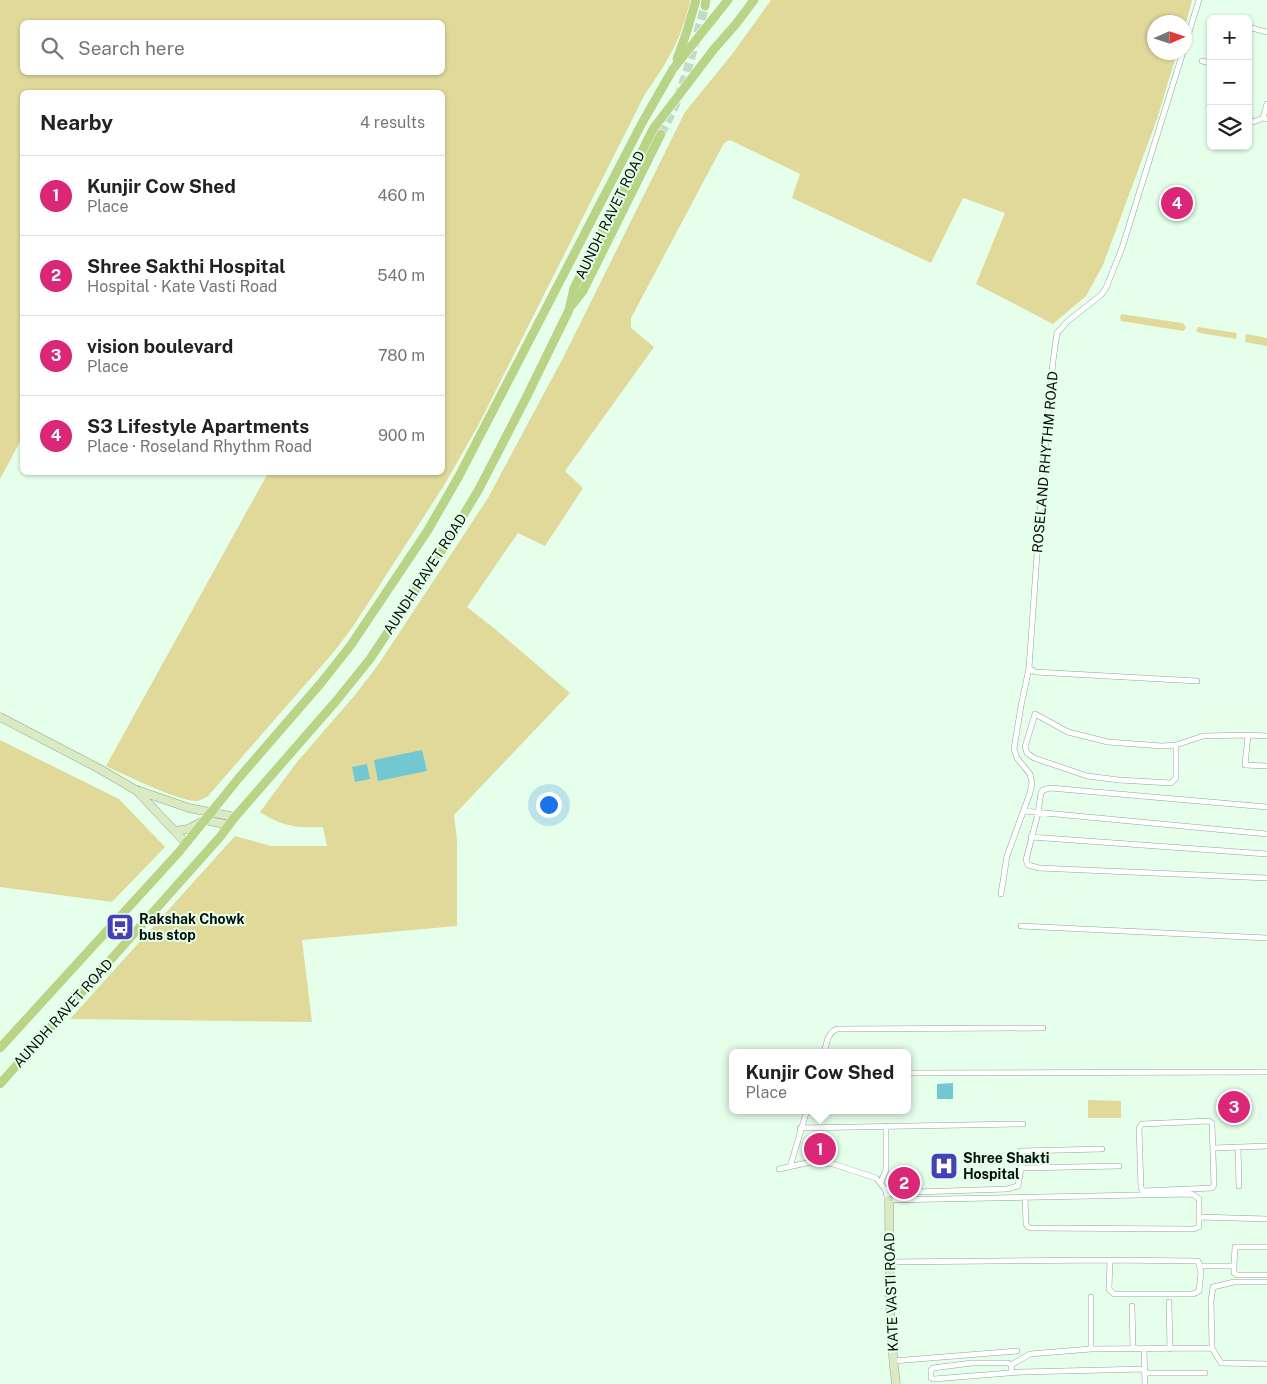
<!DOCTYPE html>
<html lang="en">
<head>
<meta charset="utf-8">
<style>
  body { margin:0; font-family:"Public Sans",sans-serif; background:#f6f6f6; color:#222 }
  .controls { position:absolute; right:15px; top:15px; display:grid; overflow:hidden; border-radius:8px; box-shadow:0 1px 4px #0004 }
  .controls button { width:45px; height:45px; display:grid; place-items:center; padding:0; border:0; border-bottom:1px solid #e0e0e0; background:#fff; color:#222; font:25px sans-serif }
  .compass { position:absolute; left:1147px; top:15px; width:45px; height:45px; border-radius:50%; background:#fff; box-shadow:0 1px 4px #0004; rotate:87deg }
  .you { position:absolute; left:548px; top:804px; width:18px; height:18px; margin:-12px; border:4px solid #fff; border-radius:50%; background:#1a73e8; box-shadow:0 0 0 8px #1a73e833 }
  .badge { display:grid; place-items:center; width:32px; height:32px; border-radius:50%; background:#db2777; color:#fff; font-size:16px; font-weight:700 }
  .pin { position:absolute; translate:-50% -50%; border:2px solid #fff; box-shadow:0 1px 5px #0006 }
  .popup { position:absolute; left:729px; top:1049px; width:182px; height:65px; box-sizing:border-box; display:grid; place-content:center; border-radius:8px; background:#fff; filter:drop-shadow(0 1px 4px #0005); font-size:16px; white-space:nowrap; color:#767676 }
  .popup b { font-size:19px; color:#222 }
  .popup::after { content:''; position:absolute; left:50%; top:100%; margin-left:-10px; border:10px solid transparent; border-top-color:#fff }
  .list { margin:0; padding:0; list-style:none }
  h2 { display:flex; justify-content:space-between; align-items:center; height:65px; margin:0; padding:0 20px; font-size:21px }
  h2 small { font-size:16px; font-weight:400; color:#767676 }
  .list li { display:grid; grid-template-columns:32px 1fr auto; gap:15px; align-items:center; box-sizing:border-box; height:80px; padding:0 20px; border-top:1px solid #e0e0e0 }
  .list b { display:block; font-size:19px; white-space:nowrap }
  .list p { margin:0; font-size:16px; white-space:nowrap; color:#767676 }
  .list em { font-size:16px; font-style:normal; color:#767676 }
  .icon { flex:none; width:28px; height:28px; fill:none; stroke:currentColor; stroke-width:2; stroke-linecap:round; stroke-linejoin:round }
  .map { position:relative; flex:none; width:1267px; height:1384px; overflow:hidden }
  .search { position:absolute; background:#fff; box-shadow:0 1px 4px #0004; left:20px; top:20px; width:425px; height:55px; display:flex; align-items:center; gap:12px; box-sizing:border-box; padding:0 18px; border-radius:8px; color:#767676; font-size:19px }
  .panel { position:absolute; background:#fff; box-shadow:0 1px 4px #0004; left:20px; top:90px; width:425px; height:385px; border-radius:8px }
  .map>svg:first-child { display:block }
  .green { fill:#e1d99a; fill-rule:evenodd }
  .water { fill:#72c8d0 }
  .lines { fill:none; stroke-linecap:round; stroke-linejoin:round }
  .primary-tunnel { stroke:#c3dbc9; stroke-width:9; stroke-dasharray:9 4.5; stroke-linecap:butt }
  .street-casing { stroke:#8ba992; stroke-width:6 }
  .secondary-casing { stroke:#8ba992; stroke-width:9 }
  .primary-casing { stroke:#fff; stroke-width:10 }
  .street { stroke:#fff; stroke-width:5 }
  .secondary { stroke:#dceac3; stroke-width:8 }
  .primary { stroke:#b9d486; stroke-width:9 }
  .labels { text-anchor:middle; stroke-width:4; stroke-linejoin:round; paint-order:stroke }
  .street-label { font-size:14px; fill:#051008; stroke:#e5ffeb }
  .poi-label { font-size:14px; font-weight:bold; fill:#051008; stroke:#e5ffeb; text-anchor:start }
</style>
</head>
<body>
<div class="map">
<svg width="1267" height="1384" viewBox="0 0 1267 1384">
  <rect width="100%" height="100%" fill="#e5ffeb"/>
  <path class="green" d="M0,0h691c-10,40 -23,61 -46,94l-166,330 -36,63 -91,141 -20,26 -124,142c-3,2 -7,4 -10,5 -16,2 -75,-27 -92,-35l162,-293 174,-1v-380h-420v346l-22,41zM22,22h420v50h-420z
    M771,0h421l-7,27 -1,-5h-30v30l23,1 -20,66 -54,146 -17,31 -33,28 -77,-40 29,-71 -42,-15 -32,65 -139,-65 8,-24 -70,-34 -6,3 -93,175v10l23,19 -89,124 18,17 -38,58 -27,-13 -51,74 28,22 75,64 -116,122 3,25v86l-155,14 10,82 -242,-3 165,-183 36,10h56l-4,-19c-26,1 -40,0 -63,-15l37,-50 58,-67 23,-30 110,-167 77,-144 120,-242 48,-59z
    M1121,314l61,9 2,1 2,4 -3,3 -62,-10 -1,-3z
    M1198,327l39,6 -1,6 -36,-6 -4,-2z
    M1246,334l21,4v8l-22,-4z
    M0,740l119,59 46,48 -53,55 -112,-15z
    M1088,1100l33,1v17h-33z"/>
  <path class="water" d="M422,750l5,21 -49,10 -4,-21z
    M367,764l3,15 -15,3 -3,-15z
    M953,1083v16h-16v-15z"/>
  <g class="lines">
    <path class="primary-tunnel" d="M661,134l13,-26 12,-33 19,-69"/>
    <defs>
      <path id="street" d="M1248,27l19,5
        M1184,48l15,-48
        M1202,61l9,2
        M1263,118l4,-14
        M1248,120l5,2 10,-4 4,1
        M1029,668l6,4 162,9
        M1248,735l-3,30 22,1
        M1176,745v33l-5,5 -52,-3 -32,-4 -53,-18 -7,-5 -2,-6 10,-33 33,18 40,10 54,4 14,-1 27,-9 45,-1 19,1
        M1267,807l-217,-19 -7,2 -2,3 -3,20 -12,47 2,5 11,3 228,10
        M1024,811l243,23
        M1031,837l236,17
        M1001,894l6,-38 23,-63 2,-10 -2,-9 -13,-16 -3,-9 7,-43 8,-38 13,-185 11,-122 4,-28 11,-12 33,-26 5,-7 16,-40 61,-196
        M1021,926l246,12
        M824,1053c3,-10 3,-20 13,-24l206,-1
        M908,1073l359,-1
        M1209,1121l3,2 2,62 -2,3 -69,3 -2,-3 -2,-60 3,-4z
        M800,1128l223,-4
        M1238,1147l1,39
        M1213,1148l54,-2
        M790,1167l17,-57
        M1021,1168v-17l81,-2
        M779,1169l32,-7 22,2 43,14 9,11 4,11 301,-6 4,1 5,4v28l-6,2 -162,-1 -3,-1 -2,-3 -1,-26
        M881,1182l5,-12v-44
        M886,1193l121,-4 11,-3 3,-18 98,-2
        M1200,1217l67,2
        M889,1262l221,-2 88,1 3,11 -2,19 -6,3h-79l-5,-5 1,-29
        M1200,1266h34v7l3,2h30
        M1234,1266l1,-19h32
        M1169,1302l1,47
        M1132,1306l1,43
        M1212,1348l-1,-47 2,-14 21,-5h33
        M1091,1349v-52
        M1144,1349l1,35
        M893,1361l124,-10
        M1011,1365l19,-11 61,-5 121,-1 9,15 46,1
        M1012,1373l-1,-8 -3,-2h-36l-39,5 -2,2v8l3,1 88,-7 123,-3
        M1145,1373h60"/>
      <path id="secondary" d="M0,717l98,51 36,21 55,19 46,9
        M136,790l50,53
        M175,831l13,-2 17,-9 24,5
        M889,1200c1,62 -1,123 7,184"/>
      <path id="primary" d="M705,6l1,-6
        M677,59l10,-28 9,-31
        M572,305l11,-14 78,-157
        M0,1048l179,-196 59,-73 83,-96 30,-38 77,-115 31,-54 183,-353 31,-54 55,-69
        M0,1084l220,-247 15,-20 102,-117 33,-41 78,-118 31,-52 47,-91 43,-88 5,-22 79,-159 61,-80 22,-25 18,-24"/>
    </defs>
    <use href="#street" class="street-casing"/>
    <use href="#secondary" class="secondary-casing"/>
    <use href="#primary" class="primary-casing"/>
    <use href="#street" class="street"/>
    <use href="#secondary" class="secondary"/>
    <use href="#primary" class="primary"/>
  </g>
  <defs>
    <symbol id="bus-square" viewBox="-11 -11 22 22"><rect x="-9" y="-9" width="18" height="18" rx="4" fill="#4640b6" stroke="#e5ffeb"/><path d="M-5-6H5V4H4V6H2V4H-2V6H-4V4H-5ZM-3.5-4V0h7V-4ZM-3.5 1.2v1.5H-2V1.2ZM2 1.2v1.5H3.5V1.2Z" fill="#fff"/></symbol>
    <symbol id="hospital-square" viewBox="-11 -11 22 22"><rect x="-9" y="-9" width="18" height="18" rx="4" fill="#4640b6" stroke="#e5ffeb"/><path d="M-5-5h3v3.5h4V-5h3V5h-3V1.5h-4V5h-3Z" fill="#fff"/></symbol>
  </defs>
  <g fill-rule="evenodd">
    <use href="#bus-square" x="104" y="911" width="32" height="32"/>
    <use href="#hospital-square" x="928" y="1150" width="32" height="32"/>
  </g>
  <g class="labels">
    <g class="street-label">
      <text transform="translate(610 215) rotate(-64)" y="5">AUNDH RAVET ROAD</text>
      <text transform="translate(1045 462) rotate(-85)" y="5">ROSELAND RHYTHM ROAD</text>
      <text transform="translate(425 574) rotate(-57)" y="5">AUNDH RAVET ROAD</text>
      <text transform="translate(63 1013) rotate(-48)" y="5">AUNDH RAVET ROAD</text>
      <text transform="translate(891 1292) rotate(-92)" y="5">KATE VASTI ROAD</text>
    </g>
    <g class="poi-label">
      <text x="139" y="924">Rakshak Chowk<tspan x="139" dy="16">bus stop</tspan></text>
      <text x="963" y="1163">Shree Shakti<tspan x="963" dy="16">Hospital</tspan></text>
    </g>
  </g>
</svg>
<div class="controls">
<button>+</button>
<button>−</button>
<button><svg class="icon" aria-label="layers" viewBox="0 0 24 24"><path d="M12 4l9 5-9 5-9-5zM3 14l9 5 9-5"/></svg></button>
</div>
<svg class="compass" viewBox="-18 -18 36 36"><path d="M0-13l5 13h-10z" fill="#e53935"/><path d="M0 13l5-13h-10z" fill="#767676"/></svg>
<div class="you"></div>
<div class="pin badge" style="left:820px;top:1149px">1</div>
<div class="popup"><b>Kunjir Cow Shed</b>Place</div>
<div class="pin badge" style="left:904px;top:1183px">2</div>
<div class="pin badge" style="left:1234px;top:1107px">3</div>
<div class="pin badge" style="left:1177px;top:203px">4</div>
<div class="search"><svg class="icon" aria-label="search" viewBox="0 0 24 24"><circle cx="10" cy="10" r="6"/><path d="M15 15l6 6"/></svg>Search here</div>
<section class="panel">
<h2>Nearby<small>4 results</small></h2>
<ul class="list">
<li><span class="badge">1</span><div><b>Kunjir Cow Shed</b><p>Place</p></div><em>460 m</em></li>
<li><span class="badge">2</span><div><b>Shree Sakthi Hospital</b><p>Hospital · Kate Vasti Road</p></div><em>540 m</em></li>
<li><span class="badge">3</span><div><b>vision boulevard</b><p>Place</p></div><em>780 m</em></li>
<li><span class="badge">4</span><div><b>S3 Lifestyle Apartments</b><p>Place · Roseland Rhythm Road</p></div><em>900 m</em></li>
</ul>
</section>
</div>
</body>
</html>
